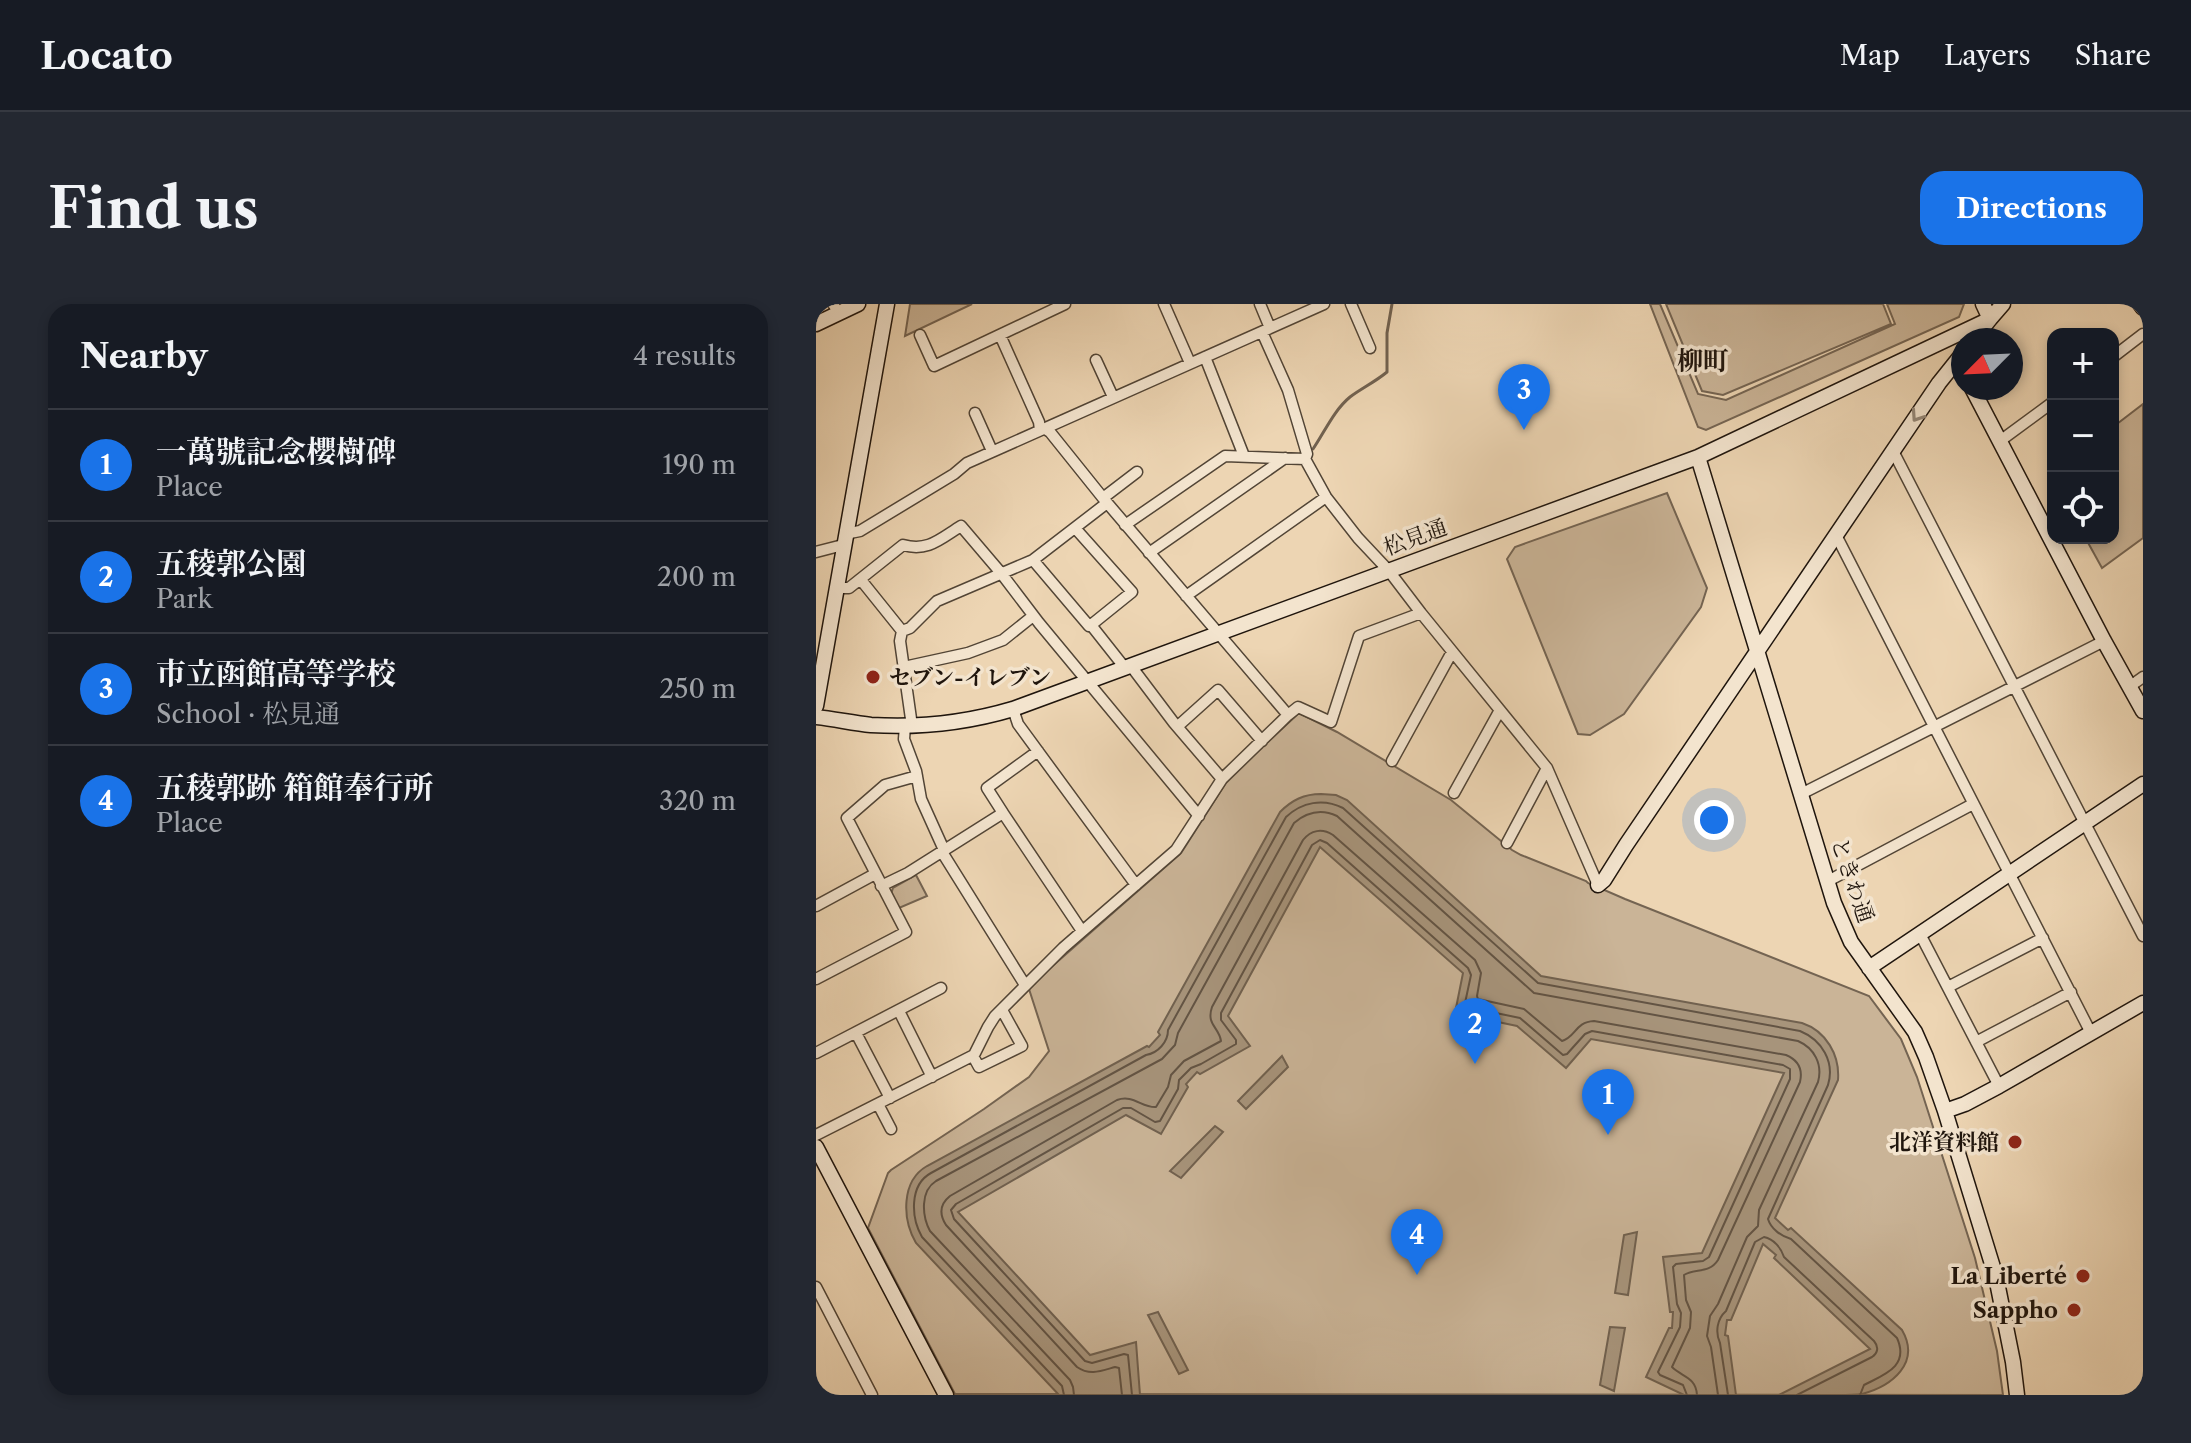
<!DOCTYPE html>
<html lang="en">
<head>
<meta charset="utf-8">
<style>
  body { margin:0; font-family:"Libre Caslon Text","Noto Serif JP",serif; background:#242831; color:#f1f3f6 }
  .controls { position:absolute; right:24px; top:24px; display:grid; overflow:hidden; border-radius:16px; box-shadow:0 4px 12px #0003 }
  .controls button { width:72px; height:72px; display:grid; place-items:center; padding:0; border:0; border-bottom:2px solid #363941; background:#171b24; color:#f1f3f6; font:40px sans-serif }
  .compass { position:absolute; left:1135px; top:24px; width:72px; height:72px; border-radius:50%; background:#171b24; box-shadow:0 4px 12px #0003; rotate:246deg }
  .you { position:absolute; left:898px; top:516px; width:28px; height:28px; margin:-20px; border:6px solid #fff; border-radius:50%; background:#1a73e8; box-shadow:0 0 0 12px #1a73e833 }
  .badge { display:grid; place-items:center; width:52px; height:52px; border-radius:50%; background:#1a73e8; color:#fff; font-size:26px; font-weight:700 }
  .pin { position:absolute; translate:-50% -66px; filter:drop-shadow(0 2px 4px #0008) }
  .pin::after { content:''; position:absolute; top:42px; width:28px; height:24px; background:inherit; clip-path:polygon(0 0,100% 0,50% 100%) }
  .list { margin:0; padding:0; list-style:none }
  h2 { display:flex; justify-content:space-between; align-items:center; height:104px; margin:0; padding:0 32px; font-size:34px }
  h2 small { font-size:26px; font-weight:400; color:#9ea1a6 }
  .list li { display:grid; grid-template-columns:52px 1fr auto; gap:24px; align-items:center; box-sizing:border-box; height:112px; padding:0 32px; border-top:2px solid #363941 }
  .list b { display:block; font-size:30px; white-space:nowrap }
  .list p { margin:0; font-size:26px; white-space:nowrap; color:#9ea1a6 }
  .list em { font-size:26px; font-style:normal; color:#9ea1a6 }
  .icon { flex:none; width:44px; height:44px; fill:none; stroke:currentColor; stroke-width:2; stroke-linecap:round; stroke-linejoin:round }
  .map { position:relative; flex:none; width:1327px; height:1091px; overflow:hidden; border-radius:24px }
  header { display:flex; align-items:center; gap:48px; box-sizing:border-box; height:112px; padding:0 40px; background:#171b24; border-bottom:2px solid #363941 }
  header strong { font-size:38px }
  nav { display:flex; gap:44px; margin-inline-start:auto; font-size:28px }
  .intro { display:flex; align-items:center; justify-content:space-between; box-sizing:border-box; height:192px; padding:0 48px }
  h1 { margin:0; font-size:56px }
  .button { padding:20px 36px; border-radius:24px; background:#1a73e8; color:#fff; font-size:28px; font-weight:700 }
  main { display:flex; gap:48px; padding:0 48px }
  aside { flex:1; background:#171b24; border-radius:24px; box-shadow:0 4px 12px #0003 }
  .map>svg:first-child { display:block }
  .green { fill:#cab497; stroke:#746452; stroke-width:2 }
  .water { fill:#a7947b; stroke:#71614f; stroke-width:2 }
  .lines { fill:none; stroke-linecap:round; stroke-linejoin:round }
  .shore { stroke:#635444; stroke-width:2 }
  .stream { stroke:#71614f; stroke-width:3 }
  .street-casing { stroke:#524536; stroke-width:13 }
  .secondary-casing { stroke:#1f150d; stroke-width:17 }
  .street { stroke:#f3e4ce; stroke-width:10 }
  .secondary { stroke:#f3e4ce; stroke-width:14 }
  .oneway { stroke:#948777 }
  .poi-dot { fill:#8f2418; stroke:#f3e4ce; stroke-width:3 }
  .labels { text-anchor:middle; stroke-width:7; stroke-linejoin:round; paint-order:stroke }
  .street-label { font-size:22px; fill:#1f150d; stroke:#f3e4ce }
  .poi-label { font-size:22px; font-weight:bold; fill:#1f150d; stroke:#f3e4ce; text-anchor:end }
  .quarter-label { font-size:26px; font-weight:bold; fill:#1f150d; stroke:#f3e4ce }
</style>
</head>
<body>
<header>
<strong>Locato</strong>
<nav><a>Map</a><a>Layers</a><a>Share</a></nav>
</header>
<div class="intro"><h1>Find us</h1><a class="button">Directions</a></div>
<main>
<aside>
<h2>Nearby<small>4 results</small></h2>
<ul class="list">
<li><span class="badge">1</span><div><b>一萬號記念櫻樹碑</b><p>Place</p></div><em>190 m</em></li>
<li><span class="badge">2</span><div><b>五稜郭公園</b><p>Park</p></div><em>200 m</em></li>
<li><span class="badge">3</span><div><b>市立函館高等学校</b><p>School · 松見通</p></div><em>250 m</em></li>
<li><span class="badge">4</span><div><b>五稜郭跡 箱館奉行所</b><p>Place</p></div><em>320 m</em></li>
</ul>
</aside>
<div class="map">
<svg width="1327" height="1091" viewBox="0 0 1327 1091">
  <rect width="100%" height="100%" fill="#edd5b3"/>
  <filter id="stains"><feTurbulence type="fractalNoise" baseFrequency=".0025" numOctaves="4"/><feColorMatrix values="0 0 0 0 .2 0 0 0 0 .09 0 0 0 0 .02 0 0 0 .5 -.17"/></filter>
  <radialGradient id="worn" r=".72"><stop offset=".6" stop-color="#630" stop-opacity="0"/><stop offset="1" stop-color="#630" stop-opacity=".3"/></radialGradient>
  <path class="green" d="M94,0h62l-67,32z
    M834,0h10l38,90 28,6 169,-76 -8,-20h77l-5,13 -253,113 -8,-3z
    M850,0h217l8,20 -168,71 -21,-4z
    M1327,100v134l-41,30 -16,-29 -9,3 -2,-4h38v-111z
    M851,189l40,95 -6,19 -77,107 -34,21 -12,-1 -71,-175 8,-12z
    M483,409l38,19 114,68 61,50 9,5 65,26 2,2 37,16 244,97 32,43 16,38 58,181 22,93 6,44 -1048,-1 -87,-166 20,-55 3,-3 93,-61 45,-32 20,-26 -20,-62 11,-12 141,-124 48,-75z
    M100,571l11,21 -28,12 -8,-14 2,-6z"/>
  <path class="water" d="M505,490l15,1 11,5 194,176 261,47c24,8 38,32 36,57l-63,138 13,12 3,-2 111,102c19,33 -10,56 -40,64 -7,1 -17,1 -25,1 -20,0 -39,0 -58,0l91,-46 -96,-91 2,-3 -13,-11 -32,76h-4l-2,15 3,1 8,59h-52l-38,-18 23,-49h3l1,-16h-3l-7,-55 39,-4 82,-180 -193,-34 -25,29 -49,-42 -62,-13 8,-40 -143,-126 -92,169 22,30 -50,28 -3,-2 -11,12 2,3 -27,47 -35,-19 -168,97 132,143 46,-13 4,53h-81l-143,-152c-14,-24 -15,-62 11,-77l220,-120 2,1 11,-12 -2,-3 122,-220c12,-12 24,-18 41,-18z
    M466,752l6,11 -42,42 -8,-8z
    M399,822l8,6 -42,46 -11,-7z
    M821,928l-9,63 -13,-2 9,-58z
    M342,1008l30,58 -9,4 -31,-59z
    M794,1023l15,1 -11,63 -14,-6z"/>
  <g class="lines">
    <path class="shore" d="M248,1091l-2,-9 -140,-149c-11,-19 -13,-52 9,-64l215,-118c12,-2 22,-13 22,-25l118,-213c16,-15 37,-19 57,-9l195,175 262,48c22,9 35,31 28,54l-60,134c3,10 13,17 23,20l106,99c13,29 -14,37 -33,47l-4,10
      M258,1091l-1,-8 -3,-7 -140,-149c-8,-15 -10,-40 6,-50l226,-122 13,-14 3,-12 116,-210c13,-11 28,-14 43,-7l197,177 264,48c16,7 25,23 20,41l-59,128 -1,16 -11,11 -29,67 -8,12 -3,20 4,11 7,48
      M306,1091l-3,-27 -4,-1c-14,4 -25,9 -38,0l-131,-142c-7,-11 -6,-21 4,-29l167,-96c16,-6 25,8 39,7l12,-20 3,-12 13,-14 37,-20c-2,-14 -15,-16 -9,-34l91,-167c8,-10 19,-12 30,-5l142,125 6,13 -4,23 1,3 46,10 38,32c14,-4 13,-19 32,-20l192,34c12,5 17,14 14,27l-82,178c-9,14 -23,8 -34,15l2,25 5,12 -1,16 -18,39c10,10 24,10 25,28
      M316,1091l-4,-40 -4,-1 -32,9 -7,-2 -131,-142 -3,-9 5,-6 167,-96h8l24,14 5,-1 18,-32 1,-9 12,-12 10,-4 35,-20v-4l-15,-20v-7l91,-168 8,-5 7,3 141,125 3,7 -6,28 2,4 53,11 43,37 4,-1 18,-20 7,-3 191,34 7,4v10l-81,178 -6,4 -27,3 -3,3 4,37 4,9 -1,14 -22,45 2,3 23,10 4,10
      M912,1091l-8,-52c-5,-11 -3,-24 6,-32l29,-69 9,-5c10,2 17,11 20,20l90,84c5,6 4,12 -2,16l-75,38"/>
    <path class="stream" d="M497,145c11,-16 21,-39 37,-52 12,-9 25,-15 37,-25v-39l5,-29"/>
    <defs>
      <path id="street" d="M17,0l2,3
        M348,0l26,59
        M444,0l10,24
        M535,0l19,44
        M446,28l26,58 19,64 -2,5 21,38 32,41 31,33 32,42 126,155 51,117
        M104,31l14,31 131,-62
        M184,31l39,87 1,8
        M389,53l39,99
        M1297,53l30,-23
        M280,56l17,37
        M159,109l17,38
        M228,124l6,4 53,66 185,217
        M1184,137l53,-39
        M1077,147l250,485
        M287,194l34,-26
        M309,221l100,-69 80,3
        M29,230l15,-3 94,-57 13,-11 357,-159
        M1020,231l255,498
        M0,248l27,-7
        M333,249l136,-95
        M217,256l56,66 2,-1 41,-33 -57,-64
        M45,276l41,51
        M21,284h12l54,-43c25,7 37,-6 58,-19l40,47 38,50 160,193
        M370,292l140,-99
        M275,321l34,43
        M315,362l43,57 48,56
        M88,363l64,-14 35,-13 30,-24
        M1313,383l14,-10
        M197,405l5,15 118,161
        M89,422l-1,13 12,32 5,28 23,51
        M96,422l-12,-85 2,-10 8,-3 27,-27 96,-41 74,-57
        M362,422l40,-36 44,51
        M576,457l60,-109
        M638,489l46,-83
        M985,490l303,-153
        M187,509l-16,-25 51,-37
        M691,539l40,-75
        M126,548l83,133
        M1012,577l145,-77
        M65,582l27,-13 95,-60 79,118
        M0,602l59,-32
        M1104,630l79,152
        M0,675l90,-47 -59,-114 38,-33 32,-9
        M1132,683l95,-49
        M83,707l33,66
        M40,729l34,65
        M1160,738l95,-50
        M0,749l125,-65
        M157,752l6,11 43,-21 -20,-36
        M62,800l13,25
        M0,831l158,-80 14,-28 7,-11 68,-68 113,-98 46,-71 66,-64 10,-8 33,15 28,-86 62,-23
        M0,983l56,108"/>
      <path id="secondary" d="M1324,0l3,4
        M0,20l42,-20
        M1157,36l17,-21 -7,-15
        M1156,84l132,253 39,70
        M882,153l136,446 17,39 64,90 11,25 19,54 51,166 17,85 4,33
        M0,402l71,-402
        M0,413c18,2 37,6 55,8 49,3 95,-2 142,-16l685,-252 292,-138 13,-15
        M782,581l6,-5 22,-35 313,-462 24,-30
        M1053,664l274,-184
        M1129,807l20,-7 34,-18 144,-83
        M0,843l130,248"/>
    </defs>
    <use href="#street" class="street-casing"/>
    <use href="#secondary" class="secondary-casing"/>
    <use href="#street" class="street"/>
    <use href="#secondary" class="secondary"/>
  </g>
  <defs><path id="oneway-chevron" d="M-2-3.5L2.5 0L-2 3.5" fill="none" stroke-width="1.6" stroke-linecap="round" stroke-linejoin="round" transform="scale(2)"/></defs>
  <use class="oneway" href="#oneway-chevron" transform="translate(1101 112) rotate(124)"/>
  <g class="poi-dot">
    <circle cx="57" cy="373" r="8"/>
    <circle cx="1199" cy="838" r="8"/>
    <circle cx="1267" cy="972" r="8"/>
    <circle cx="1258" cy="1006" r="8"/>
  </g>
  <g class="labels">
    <g class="street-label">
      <text transform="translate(599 233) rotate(-20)" y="8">松見通</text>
      <text transform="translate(1037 576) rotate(71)" y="8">ときわ通</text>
    </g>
    <g class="poi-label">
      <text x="73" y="381" text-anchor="start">セブン-イレブン</text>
      <text x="1183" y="846">北洋資料館</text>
      <text x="1251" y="980">La Liberté</text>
      <text x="1242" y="1014">Sappho</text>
    </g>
    <g class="quarter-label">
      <text x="887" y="66">柳町</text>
    </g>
  </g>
  <rect width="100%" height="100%" filter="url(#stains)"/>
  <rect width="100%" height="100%" fill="url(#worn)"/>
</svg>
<div class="controls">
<button>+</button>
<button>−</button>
<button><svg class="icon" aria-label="locate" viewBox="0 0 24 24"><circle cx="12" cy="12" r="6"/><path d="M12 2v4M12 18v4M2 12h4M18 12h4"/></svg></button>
</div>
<svg class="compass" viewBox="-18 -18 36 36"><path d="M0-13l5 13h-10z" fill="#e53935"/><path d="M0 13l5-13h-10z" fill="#9ea1a6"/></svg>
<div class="you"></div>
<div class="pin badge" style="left:792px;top:831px">1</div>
<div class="pin badge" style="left:659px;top:760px">2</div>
<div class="pin badge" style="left:708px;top:126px">3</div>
<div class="pin badge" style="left:601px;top:971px">4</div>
</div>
</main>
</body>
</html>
